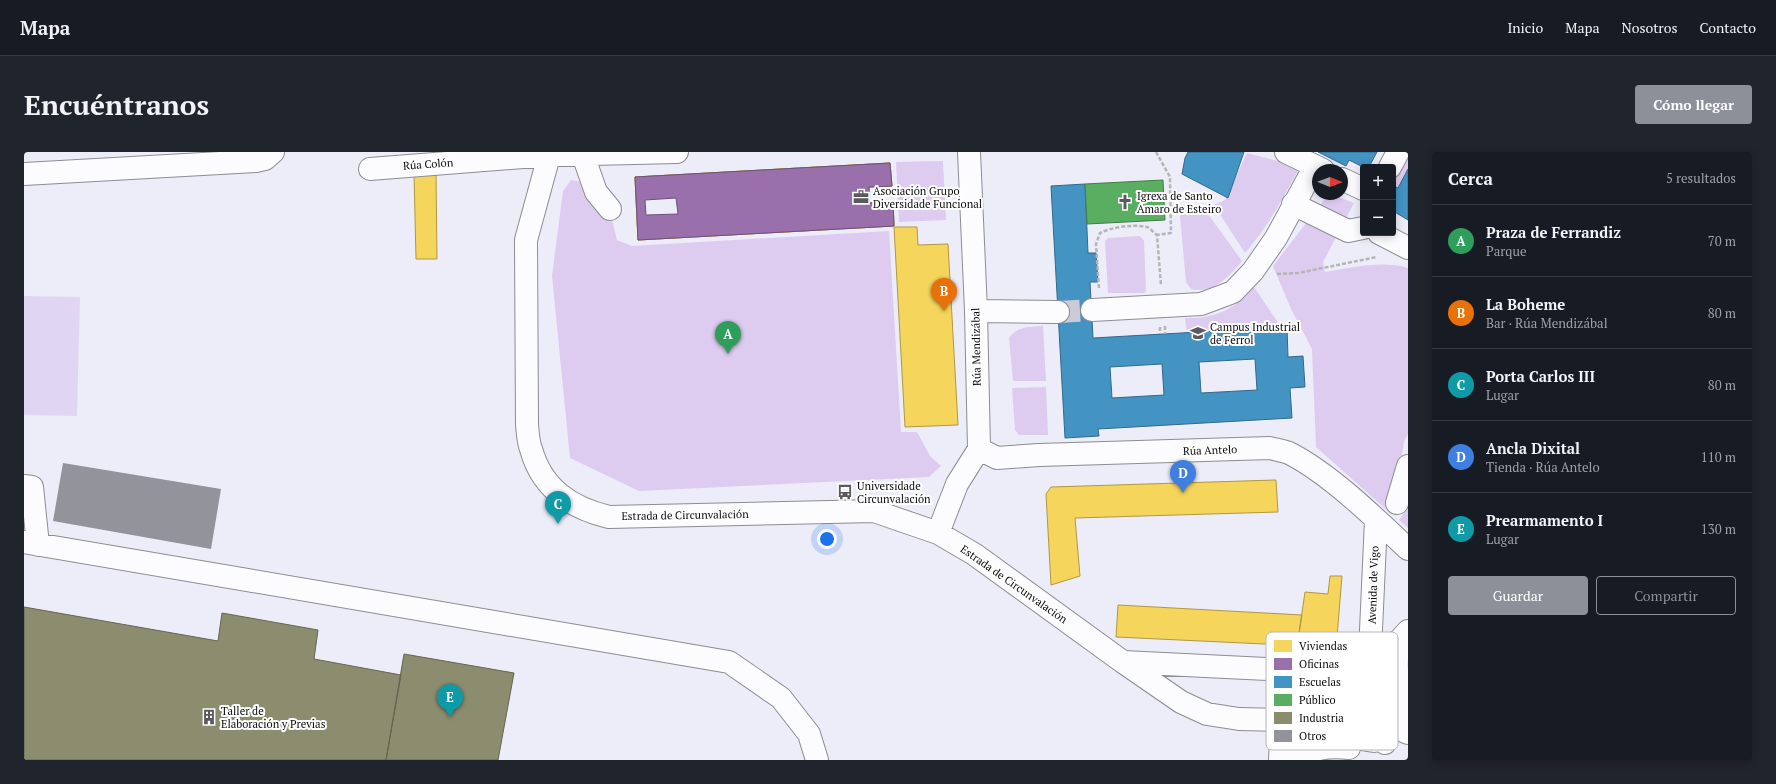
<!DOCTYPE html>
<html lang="es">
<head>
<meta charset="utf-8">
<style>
  body { margin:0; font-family:"PT Serif",serif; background:#20242c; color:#f1f3f6 }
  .controls { position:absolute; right:12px; top:12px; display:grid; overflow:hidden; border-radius:4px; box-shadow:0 2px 10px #0003 }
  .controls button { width:36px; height:36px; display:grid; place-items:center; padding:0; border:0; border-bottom:1px solid #363941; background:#171b24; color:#f1f3f6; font:20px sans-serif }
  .compass { position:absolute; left:1288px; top:12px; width:36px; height:36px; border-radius:50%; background:#171b24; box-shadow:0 2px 10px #0003; rotate:91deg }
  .you { position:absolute; left:803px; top:387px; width:14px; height:14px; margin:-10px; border:3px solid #fff; border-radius:50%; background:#1a73e8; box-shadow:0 0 0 6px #1a73e833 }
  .badge { display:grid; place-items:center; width:26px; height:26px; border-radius:50%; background:#8c9099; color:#fff; font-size:13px; font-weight:700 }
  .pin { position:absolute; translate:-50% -33px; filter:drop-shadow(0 1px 2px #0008) }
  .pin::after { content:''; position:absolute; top:21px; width:14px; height:12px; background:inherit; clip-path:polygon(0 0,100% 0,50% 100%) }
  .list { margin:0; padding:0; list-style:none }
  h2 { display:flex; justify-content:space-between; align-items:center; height:52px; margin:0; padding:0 16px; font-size:17px }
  h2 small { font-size:13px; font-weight:400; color:#9ea1a6 }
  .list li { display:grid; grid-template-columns:26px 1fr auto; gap:12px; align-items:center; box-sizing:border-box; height:72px; padding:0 16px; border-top:1px solid #363941 }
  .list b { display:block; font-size:15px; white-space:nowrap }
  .list p { margin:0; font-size:13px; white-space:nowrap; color:#9ea1a6 }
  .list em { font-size:13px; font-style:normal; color:#9ea1a6 }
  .actions { display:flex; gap:8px; padding:12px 16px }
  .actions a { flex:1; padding:9px 0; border:1px solid #8c9099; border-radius:4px; text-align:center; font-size:14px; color:#8c9099 }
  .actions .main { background:#8c9099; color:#fff }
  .map { position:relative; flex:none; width:1384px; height:608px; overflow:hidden; border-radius:4px }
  header { display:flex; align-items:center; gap:24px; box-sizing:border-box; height:56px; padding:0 20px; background:#171b24; border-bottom:1px solid #363941 }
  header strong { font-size:19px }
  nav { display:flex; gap:22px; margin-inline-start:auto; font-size:14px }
  .intro { display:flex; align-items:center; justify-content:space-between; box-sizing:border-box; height:96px; padding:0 24px }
  h1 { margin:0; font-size:28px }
  .button { padding:10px 18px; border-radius:4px; background:#8c9099; color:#fff; font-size:14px; font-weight:700 }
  main { display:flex; gap:24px; padding:0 24px }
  aside { flex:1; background:#171b24; border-radius:4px; box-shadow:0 2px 10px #0003 }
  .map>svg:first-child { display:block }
  .green { fill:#decbf0 }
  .pitch { fill:#e1d5f4 }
  .homes { fill:#f6d55c; stroke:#af9843; fill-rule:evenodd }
  .offices { fill:#9970ab; stroke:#6e517b; fill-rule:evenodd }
  .schools { fill:#4393c3; stroke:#326a8c; fill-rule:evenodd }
  .public { fill:#5aae61; stroke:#427d47 }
  .industry { fill:#8c8c6e; stroke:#656550 }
  .building { fill:#93949b }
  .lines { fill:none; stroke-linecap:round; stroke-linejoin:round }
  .minor-tunnel { stroke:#cacbd5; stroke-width:22; stroke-dasharray:22 11; stroke-linecap:butt }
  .minor-casing { stroke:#8c8c92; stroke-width:24 }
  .path { stroke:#b5b5b7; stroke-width:2.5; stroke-dasharray:4 2; stroke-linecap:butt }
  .minor { stroke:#fcfcfe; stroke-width:22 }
  .labels { text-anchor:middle; stroke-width:4; stroke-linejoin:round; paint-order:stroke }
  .street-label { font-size:11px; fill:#0a0a0a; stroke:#fff }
  .poi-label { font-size:11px; fill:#0a0a0a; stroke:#fff; text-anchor:start }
  .key { fill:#fff; stroke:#b6b6b6; stroke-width:1 }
  .key-label { font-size:11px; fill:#0a0a0a }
</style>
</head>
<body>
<header>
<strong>Mapa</strong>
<nav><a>Inicio</a><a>Mapa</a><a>Nosotros</a><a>Contacto</a></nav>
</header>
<div class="intro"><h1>Encuéntranos</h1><a class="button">Cómo llegar</a></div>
<main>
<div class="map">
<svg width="1384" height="608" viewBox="0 0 1384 608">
  <rect width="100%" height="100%" fill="#ecedf9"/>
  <path class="green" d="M1384,0v17l-10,19 -5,-2v-14z
    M1223,1l53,14c-17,31 -32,60 -55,86l-31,-48 11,-5z
    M919,9l3,59 -47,2 -3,-60z
    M547,28l11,2 15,29 15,8 5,21 15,6 257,-15 12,201h16l13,24 11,10 -12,11 -290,14 -69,-33 -18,-182 11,-85z
    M1303,44h9l18,7 -31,59 2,10c27,-4 57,-12 83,-4v166l-4,8 -8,49 -8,20 -72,-64 -4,-98 -21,-40 -18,-43z
    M1169,56l12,2 37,51c-12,15 -29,33 -51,28l-5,-7 -6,-66 3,-7z
    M1116,84l4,5 2,50 -2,2h-36l-3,-52 3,-3z
    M1230,135l27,40 -94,6 -2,-15c28,1 52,-9 69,-31z
    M1019,174l3,55h-33l-4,-43c8,-12 21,-11 34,-12z
    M1022,235l2,48h-29l-4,-5 -3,-42z
    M1384,355v21l-9,-8z"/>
  <path class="pitch" d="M0,144l56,1 -3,119 -53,-1z"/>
  <path class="homes" d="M866,11l2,23 -23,1v16l24,-2 1,25 -256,14 -3,-63zM829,36l1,15 -40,3 -1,-15z
    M866,11l2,23 -23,1v16l24,-2 1,25 -256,14 -3,-63zM829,36l1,15 -40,3 -1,-15zM772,39l1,16 -41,2v-16zM712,43l1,15 -42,3 -1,-16z
    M390,21h22l1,86h-21z
    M870,75h23l1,18 30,-1 10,181 -53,2z
    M1252,328l2,32 -203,6 5,58 -29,9 -5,-91 5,-7z
    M1306,424h12l-6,73 -39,-3 8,-54 23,2z
    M1094,453l184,10 -5,31 -33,-2 -148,-7z"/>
  <path class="offices" d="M866,11l2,23 -23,1v16l24,-2 1,25 -256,14 -3,-63zM652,46l2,16 -32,1 -1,-15z"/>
  <path class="schools" d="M1164,0h56l-16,46 -46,-24 3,-16z
    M1294,0h59l-8,15h-6l-14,-7 -3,6z
    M1384,17v51l-15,-9v-25l5,2z
    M1061,32l3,69h8l2,29h-8l3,56 194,-11 1,30 15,-1 2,31 -15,1 2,30 -194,11 1,7 -34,2 -14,-252zM1231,207l2,31 -56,3 -2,-31zM1138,212l2,31 -52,3 -2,-31z"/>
  <path class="public" d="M1139,28l2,40 -78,4 -2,-40z"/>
  <path class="industry" d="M0,455l194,34 4,-28 96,17 -4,29 87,16 -15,85h-362z
    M380,502l110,19 -16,87h-112z"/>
  <path class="building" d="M39,311l158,26 -10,60 -158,-28z"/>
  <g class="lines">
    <path class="minor-tunnel" d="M1034,160l34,-2"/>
    <defs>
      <path id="minor" d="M526,0l-24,88 1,185c1,8 1,17 4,24 11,40 40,59 78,68l265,-6 64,22 36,21 149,108 58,40 26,12 32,5 39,1 26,-4 23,-7 15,-11 27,-24 39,-43
        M1262,0l37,18
        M559,3l13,37 14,17
        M1366,15l8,-15
        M346,17l179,-14 128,-3
        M0,22l232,-13 9,-2 8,-7
        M1318,27l21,10
        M1269,52l55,27 15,-3
        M1355,81l29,15
        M1068,158l109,-6 32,-12 20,-21 23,-33 39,-72
        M952,159l82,1
        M955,297l18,9 42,-3 231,-7c7,2 15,3 21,6 40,21 84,64 117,95
        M0,334l8,1 6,58
        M1373,351l11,-37
        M914,381l19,-49 22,-35 -3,-138 -7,-159
        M0,390l705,120 52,36 28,36 8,26
        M1374,489c-2,25 -3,48 10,70
        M1099,510l246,12 7,-154
        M1254,568l3,19 -1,21
        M1257,569c30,13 61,15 93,20
        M1361,591c-17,-18 -41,-14 -43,-45 24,9 42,26 66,35
        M1270,608c19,-12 33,-14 55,-12"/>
    </defs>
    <use href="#minor" class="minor-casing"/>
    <path class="path" d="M1132,0l14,25 1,56 -14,2
      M1253,122l21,-1 79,-16
      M1075,136l-3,-44 4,-11c12,-6 33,-9 47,-6 3,1 7,6 10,8l4,51
      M1141,174v8
      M1136,175v7"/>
    <use href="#minor" class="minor"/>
  </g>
  <defs>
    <symbol id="office-bare" viewBox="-9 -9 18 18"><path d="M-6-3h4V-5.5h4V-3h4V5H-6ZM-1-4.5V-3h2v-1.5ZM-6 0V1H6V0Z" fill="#59595e" stroke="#fff" stroke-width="2.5" paint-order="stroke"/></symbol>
    <symbol id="church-bare" viewBox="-9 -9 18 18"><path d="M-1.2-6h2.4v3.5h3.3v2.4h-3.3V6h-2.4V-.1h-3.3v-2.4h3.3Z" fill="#59595e" stroke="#fff" stroke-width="2.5" paint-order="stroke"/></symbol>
    <symbol id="university-bare" viewBox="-9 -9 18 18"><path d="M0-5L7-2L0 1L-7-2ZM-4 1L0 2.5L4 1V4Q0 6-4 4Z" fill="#59595e" stroke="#fff" stroke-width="2.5" paint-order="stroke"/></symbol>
    <symbol id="bus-bare" viewBox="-9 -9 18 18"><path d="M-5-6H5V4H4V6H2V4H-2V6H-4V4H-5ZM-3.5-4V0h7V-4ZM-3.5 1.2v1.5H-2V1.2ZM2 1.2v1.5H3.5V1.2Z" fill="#59595e" stroke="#fff" stroke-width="2.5" paint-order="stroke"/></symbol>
    <symbol id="building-bare" viewBox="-9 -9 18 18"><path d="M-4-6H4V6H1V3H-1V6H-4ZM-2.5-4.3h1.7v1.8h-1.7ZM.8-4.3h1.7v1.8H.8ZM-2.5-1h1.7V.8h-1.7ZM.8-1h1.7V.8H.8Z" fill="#59595e" stroke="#fff" stroke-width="2.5" paint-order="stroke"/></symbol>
  </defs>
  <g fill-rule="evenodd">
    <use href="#office-bare" x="826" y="34" width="22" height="22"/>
    <use href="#church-bare" x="1090" y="39" width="22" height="22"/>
    <use href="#university-bare" x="1163" y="170" width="22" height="22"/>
    <use href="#bus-bare" x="810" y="329" width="22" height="22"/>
    <use href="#building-bare" x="174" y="554" width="22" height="22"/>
  </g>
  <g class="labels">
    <g class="street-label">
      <text transform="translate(404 12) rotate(-4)" y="4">Rúa Colón</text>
      <text transform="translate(952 195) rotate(-91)" y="4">Rúa Mendizábal</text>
      <text transform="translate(1186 298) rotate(-2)" y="4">Rúa Antelo</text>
      <text transform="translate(661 363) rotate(-1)" y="4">Estrada de Circunvalación</text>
      <text transform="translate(990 432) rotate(35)" y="4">Estrada de Circunvalación</text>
      <text transform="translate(1349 433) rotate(-88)" y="4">Avenida de Vigo</text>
    </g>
    <g class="poi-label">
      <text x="849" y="43">Asociación Grupo<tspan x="849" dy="13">Diversidade Funcional</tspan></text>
      <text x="1113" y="48">Igrexa de Santo<tspan x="1113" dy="13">Amaro de Esteiro</tspan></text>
      <text x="1186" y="179">Campus Industrial<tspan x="1186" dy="13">de Ferrol</tspan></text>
      <text x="833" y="338">Universidade<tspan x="833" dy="13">Circunvalación</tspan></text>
      <text x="197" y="563">Taller de<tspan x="197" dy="13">Elaboración y Previas</tspan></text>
    </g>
  </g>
  <rect x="1242" y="480" width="132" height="118" rx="6" class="key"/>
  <rect x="1250" y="488" width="18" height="12" fill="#f6d55c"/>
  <rect x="1250" y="506" width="18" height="12" fill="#9970ab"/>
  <rect x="1250" y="524" width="18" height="12" fill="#4393c3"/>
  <rect x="1250" y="542" width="18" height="12" fill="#5aae61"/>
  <rect x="1250" y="560" width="18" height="12" fill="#8c8c6e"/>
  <rect x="1250" y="578" width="18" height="12" fill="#93949b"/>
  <g class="key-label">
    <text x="1275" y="498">Viviendas</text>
    <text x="1275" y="516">Oficinas</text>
    <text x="1275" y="534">Escuelas</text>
    <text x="1275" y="552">Público</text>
    <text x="1275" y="570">Industria</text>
    <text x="1275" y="588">Otros</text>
  </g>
</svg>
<div class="controls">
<button>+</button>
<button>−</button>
</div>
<svg class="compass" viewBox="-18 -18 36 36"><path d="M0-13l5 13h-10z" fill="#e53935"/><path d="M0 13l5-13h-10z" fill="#9ea1a6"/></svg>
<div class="you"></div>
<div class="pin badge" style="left:704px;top:202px;background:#2e9e5b">A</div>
<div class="pin badge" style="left:920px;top:159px;background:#e8710a">B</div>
<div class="pin badge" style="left:534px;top:372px;background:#0f9aa8">C</div>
<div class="pin badge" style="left:1159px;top:341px;background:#3f7fe0">D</div>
<div class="pin badge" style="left:426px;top:565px;background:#0f9aa8">E</div>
</div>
<aside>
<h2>Cerca<small>5 resultados</small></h2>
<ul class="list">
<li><span class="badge" style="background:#2e9e5b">A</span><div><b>Praza de Ferrandiz</b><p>Parque</p></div><em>70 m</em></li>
<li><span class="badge" style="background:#e8710a">B</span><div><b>La Boheme</b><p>Bar · Rúa Mendizábal</p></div><em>80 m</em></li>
<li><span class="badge" style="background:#0f9aa8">C</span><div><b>Porta Carlos III</b><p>Lugar</p></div><em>80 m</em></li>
<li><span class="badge" style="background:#3f7fe0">D</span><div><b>Ancla Dixital</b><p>Tienda · Rúa Antelo</p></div><em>110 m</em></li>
<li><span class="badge" style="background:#0f9aa8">E</span><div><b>Prearmamento I</b><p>Lugar</p></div><em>130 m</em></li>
</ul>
<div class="actions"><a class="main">Guardar</a><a>Compartir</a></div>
</aside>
</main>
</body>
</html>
